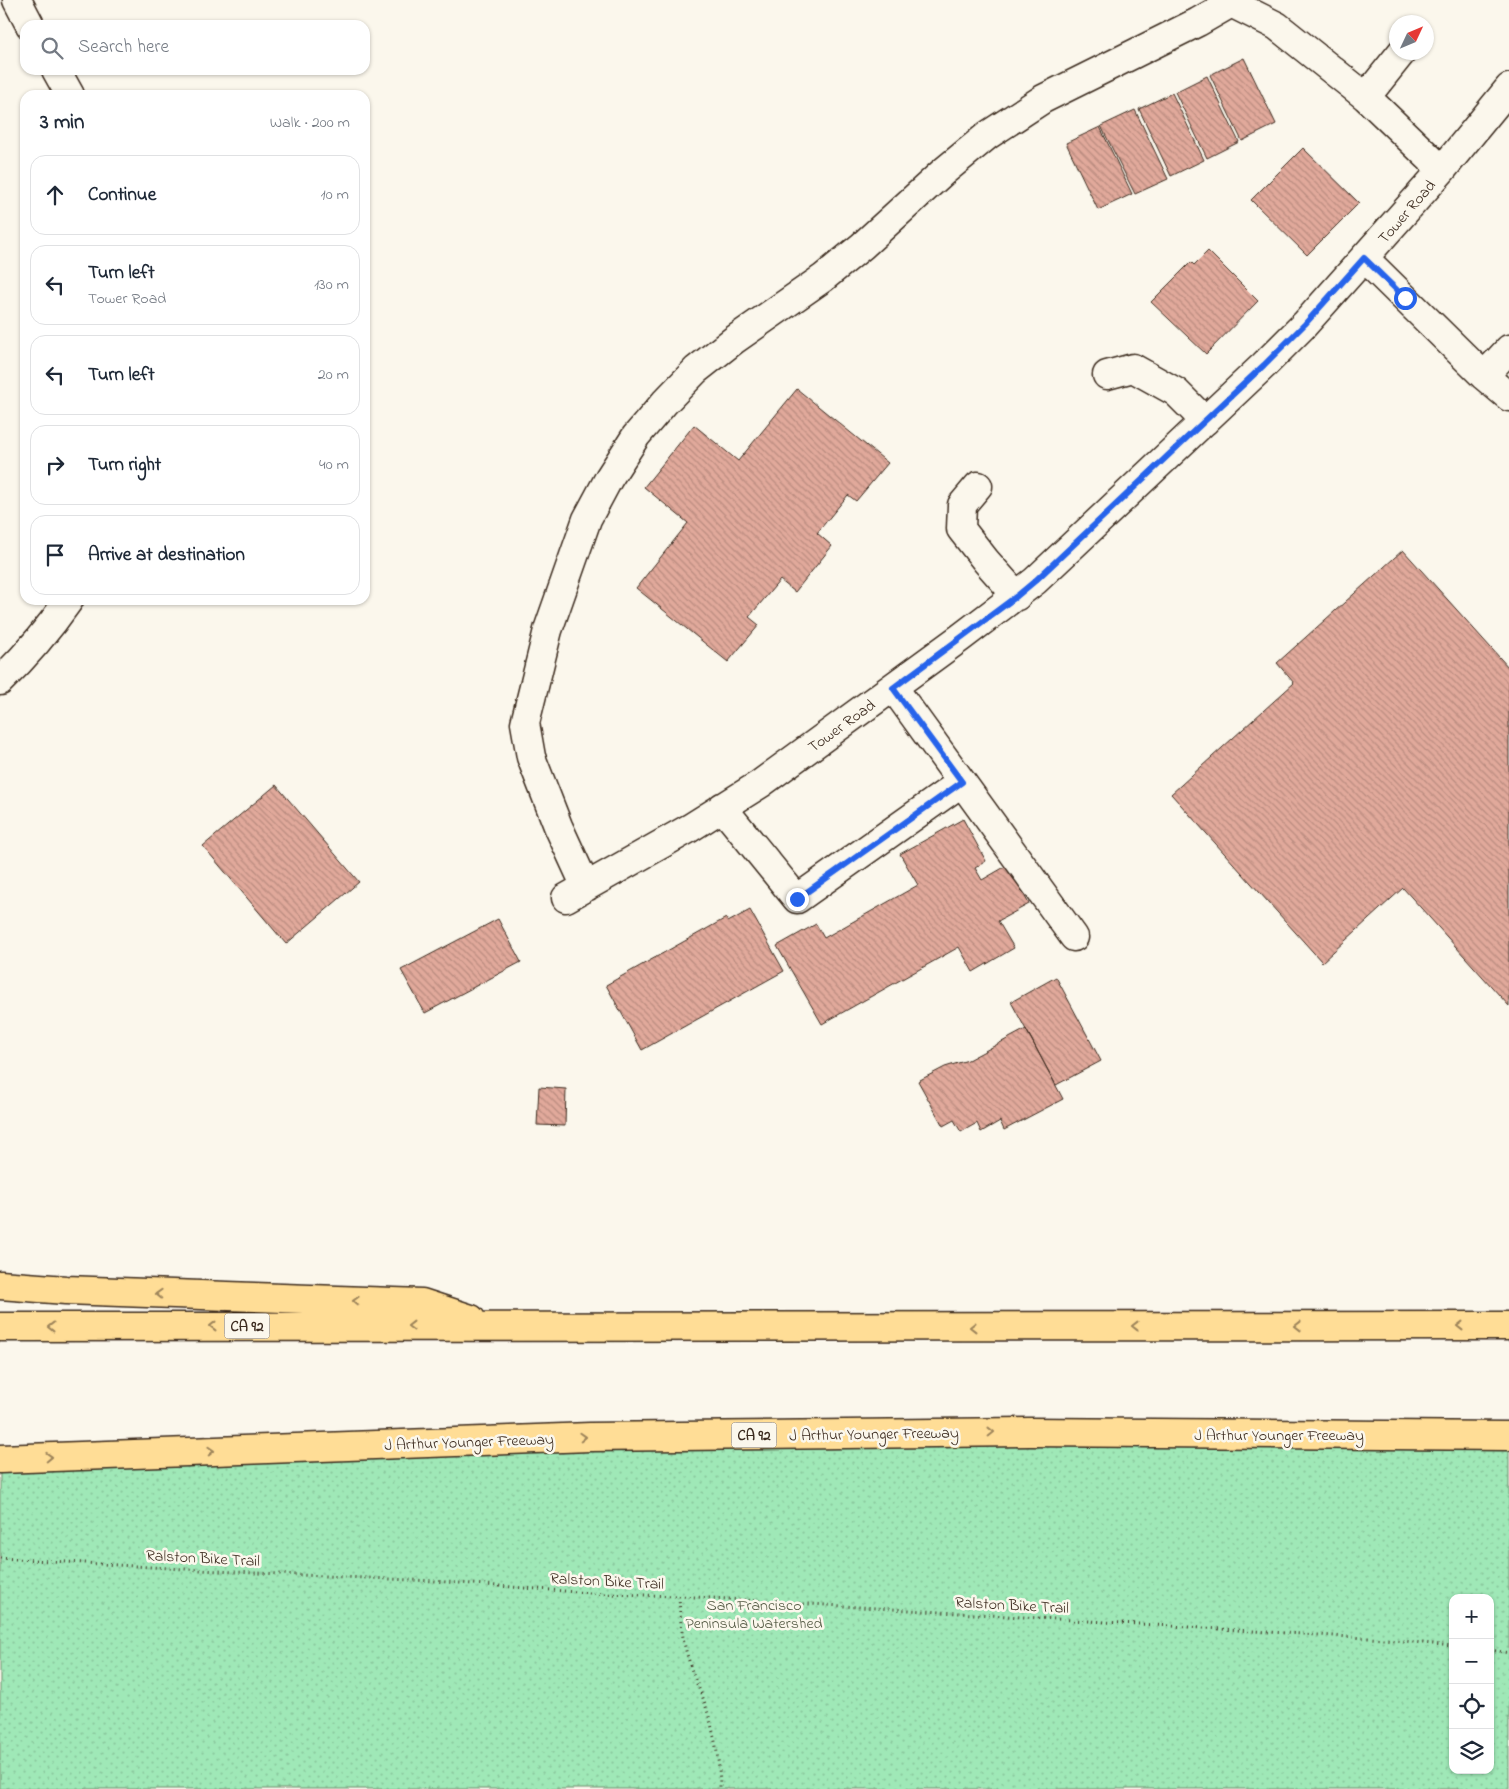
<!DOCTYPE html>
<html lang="en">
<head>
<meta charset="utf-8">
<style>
  body { margin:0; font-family:"Indie Flower",sans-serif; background:#f2f2f3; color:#1f2937 }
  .controls { position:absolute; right:15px; bottom:15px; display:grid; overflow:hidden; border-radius:10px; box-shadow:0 1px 4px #0004 }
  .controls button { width:45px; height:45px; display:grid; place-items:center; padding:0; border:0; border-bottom:1px solid #e0e1e3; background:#fff; color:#1f2937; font:25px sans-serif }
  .compass { position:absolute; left:1389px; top:15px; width:45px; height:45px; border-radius:50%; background:#fff; box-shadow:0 1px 4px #0004; rotate:46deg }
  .stop { position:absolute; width:15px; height:15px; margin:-11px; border:4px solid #2563eb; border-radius:50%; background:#fff }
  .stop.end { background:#2563eb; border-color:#fff; box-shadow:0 1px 5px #0008 }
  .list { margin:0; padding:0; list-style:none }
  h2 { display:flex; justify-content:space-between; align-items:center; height:65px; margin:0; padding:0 20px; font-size:21px }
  h2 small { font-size:16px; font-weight:400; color:#747a83 }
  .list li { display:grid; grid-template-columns:32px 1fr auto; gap:15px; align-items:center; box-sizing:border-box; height:80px; margin:0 10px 10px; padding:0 10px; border:1px solid #e0e1e3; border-radius:15px }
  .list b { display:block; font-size:19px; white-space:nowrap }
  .list p { margin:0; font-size:16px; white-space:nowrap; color:#747a83 }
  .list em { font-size:16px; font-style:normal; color:#747a83 }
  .icon { flex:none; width:28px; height:28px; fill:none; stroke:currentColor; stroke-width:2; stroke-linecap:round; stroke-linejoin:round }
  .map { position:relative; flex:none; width:1509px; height:1789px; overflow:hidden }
  .search { position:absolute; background:#fff; box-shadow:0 1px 4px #0004; left:20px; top:20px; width:350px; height:55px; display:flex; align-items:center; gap:12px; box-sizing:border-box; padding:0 18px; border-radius:15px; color:#747a83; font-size:19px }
  .panel { position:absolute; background:#fff; box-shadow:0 1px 4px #0004; left:20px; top:90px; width:350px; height:515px; border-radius:15px }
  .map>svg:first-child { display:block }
  .grass { fill:url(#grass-dots); stroke:#6d896a; fill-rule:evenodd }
  .building { fill:url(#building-back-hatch); stroke:#3b2a1e }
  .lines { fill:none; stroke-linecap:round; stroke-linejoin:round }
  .minor-casing { stroke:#3b2a1e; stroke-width:31 }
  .highway-casing { stroke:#3b2a1e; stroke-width:31 }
  .path { stroke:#3b2a1e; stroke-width:3; stroke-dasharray:1 4; stroke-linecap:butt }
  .minor { stroke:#fbf7ec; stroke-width:28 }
  .highway { stroke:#ffdd96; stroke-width:28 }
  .oneway { stroke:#9d845a }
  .route { stroke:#2563eb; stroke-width:6 }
  .labels { text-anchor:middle; stroke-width:5; stroke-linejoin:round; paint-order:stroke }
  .shield { fill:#fbf7ec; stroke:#75685c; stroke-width:1 }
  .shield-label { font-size:15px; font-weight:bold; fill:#3b2a1e }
  .street-label { font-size:16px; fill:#3b2a1e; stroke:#fbf7ec }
  .park-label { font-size:16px; fill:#545a44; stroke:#fbf7ec }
</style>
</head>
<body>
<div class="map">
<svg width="1509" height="1789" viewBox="0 0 1509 1789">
  <defs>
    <pattern id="grass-dots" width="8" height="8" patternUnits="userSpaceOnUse" patternTransform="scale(1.25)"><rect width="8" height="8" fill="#9fe8b7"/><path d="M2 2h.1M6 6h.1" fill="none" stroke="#8ac79d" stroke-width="1.8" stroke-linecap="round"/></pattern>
    <pattern id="building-back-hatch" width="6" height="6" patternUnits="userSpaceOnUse" patternTransform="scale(1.25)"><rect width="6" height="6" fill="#e1a99b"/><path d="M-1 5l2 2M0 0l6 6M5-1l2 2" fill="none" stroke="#b88a7e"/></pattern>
  </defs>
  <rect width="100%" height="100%" fill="#fbf7ec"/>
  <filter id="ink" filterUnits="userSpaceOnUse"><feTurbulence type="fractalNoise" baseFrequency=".02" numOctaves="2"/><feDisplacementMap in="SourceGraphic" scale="10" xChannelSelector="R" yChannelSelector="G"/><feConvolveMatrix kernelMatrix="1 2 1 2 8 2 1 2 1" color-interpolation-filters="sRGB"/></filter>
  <g filter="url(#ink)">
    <path class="grass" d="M1509,1436v353h-1509v-330zM1453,1598h37v172h-37z"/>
    <path class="building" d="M1244,58l32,66 -34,17 -32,-66z
      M1207,76l32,66 -32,16 -32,-66z
      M1172,93l32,67 -33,16 -32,-67z
      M1135,110l33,69 -33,15 -34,-68z
      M1100,127l32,67 -34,16 -32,-67z
      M1303,148l56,55 -52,52 -56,-55z
      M1208,251l50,50 -52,53 -55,-52 40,-40 3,3z
      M797,389l91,74 -32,38 -8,-6 -31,38 15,13 -37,46 -15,-12 -31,37 10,8 -31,37 -92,-74 52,-65 -44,-36 50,-62 44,36z
      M1403,550l106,118v338l-106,-118 -81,74 -151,-168 123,-111 -17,-20z
      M276,785l83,97 -73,62 -83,-98z
      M963,819l23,42 -11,7 7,12 26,-15 21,39 -31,17 16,27 -41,24 -14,-25 -137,77 -45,-78 39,-22 8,14 94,-53 -18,-31z
      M750,910l34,61 -142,79 -36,-65 120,-67 2,4z
      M498,919l23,43 -96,51 -24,-43z
      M1056,977l45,84 -45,24 -45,-83z
      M1026,1029l37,70 -59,31 -4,-9 -19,11 -4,-9 -16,9 -7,-12 -11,6 -25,-45 27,-14 23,-7z
      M539,1087l27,2 -1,37 -28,-1z"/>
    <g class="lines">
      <defs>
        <path id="minor" d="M17,0l13,25
          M56,70l14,25
          M1366,97l36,-45
          M1364,258l120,118 25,21
          M1107,375l26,-7 43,24 29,29
          M1484,376l25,-27
          M978,486l-16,19 -1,24 25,32 31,35
          M0,681c26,-25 48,-51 69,-81
          M893,687l181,250
          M722,807l75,92 165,-117
          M586,887l-28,-61 -27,-69 -6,-34 23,-93 39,-111 22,-41 27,-42 29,-34 31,-32 38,-30 89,-62 39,-32 81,-74 45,-37 55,-36 155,-77 33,-19 46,23 89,71 76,73
          M566,898l124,-70 70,-44 200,-146 75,-57 229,-216 41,-41 137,-154 67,-82"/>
        <path id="highway" d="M0,1285l66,5 356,13 49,16
          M0,1327l1509,-1
          M0,1459l590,-22 440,-5 479,4"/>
      </defs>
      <use href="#minor" class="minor-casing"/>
      <use href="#highway" class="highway-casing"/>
      <path class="path" d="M0,1558l235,14 199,9 169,13 76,2 705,43 69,7
        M679,1596c1,23 3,44 10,65 3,13 9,25 14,37 10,28 17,61 17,91
        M1490,1650l19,3"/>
      <use href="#minor" class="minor"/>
      <use href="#highway" class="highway"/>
    </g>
    <defs><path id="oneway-chevron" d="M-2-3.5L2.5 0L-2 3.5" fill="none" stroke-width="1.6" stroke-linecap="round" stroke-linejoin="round" transform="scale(1.25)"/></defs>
    <g class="oneway">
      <use href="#oneway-chevron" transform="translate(159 1294) rotate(-178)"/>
      <use href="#oneway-chevron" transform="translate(356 1301) rotate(-178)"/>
      <use href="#oneway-chevron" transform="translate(213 1326) rotate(180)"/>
      <use href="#oneway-chevron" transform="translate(411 1326) rotate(180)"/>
      <use href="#oneway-chevron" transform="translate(1135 1326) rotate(180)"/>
      <use href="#oneway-chevron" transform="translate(1298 1326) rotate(180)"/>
      <use href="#oneway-chevron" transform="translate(1460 1326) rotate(180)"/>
      <use href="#oneway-chevron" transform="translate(51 1327) rotate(180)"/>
      <use href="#oneway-chevron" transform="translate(973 1327) rotate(-180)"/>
      <use href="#oneway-chevron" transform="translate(991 1432) rotate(-1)"/>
      <use href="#oneway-chevron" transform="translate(583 1437) rotate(-2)"/>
      <use href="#oneway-chevron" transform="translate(211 1451) rotate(-2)"/>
      <use href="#oneway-chevron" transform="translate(49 1457) rotate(-2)"/>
    </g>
  </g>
  <g class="lines" filter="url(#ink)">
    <path class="route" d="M797,899l165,-117 -69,-94 124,-92 18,-15 229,-216 41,-41 59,-66 41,40"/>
  </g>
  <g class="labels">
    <g class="shield">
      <rect x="224.5" y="1313.5" width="45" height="25" rx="4"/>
      <rect x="731.5" y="1422.5" width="45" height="25" rx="4"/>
    </g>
    <g class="shield-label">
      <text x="247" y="1331">CA 92</text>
      <text x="754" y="1440">CA 92</text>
    </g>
    <g class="street-label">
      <text transform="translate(1406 211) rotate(-49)" y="6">Tower Road</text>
      <text transform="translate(841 725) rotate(-36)" y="6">Tower Road</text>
      <text transform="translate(874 1433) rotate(-1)" y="6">J Arthur Younger Freeway</text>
      <text x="1279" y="1440">J Arthur Younger Freeway</text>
      <text transform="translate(469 1441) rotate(-2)" y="6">J Arthur Younger Freeway</text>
      <text transform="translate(203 1557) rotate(3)" y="6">Ralston Bike Trail</text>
      <text transform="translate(607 1580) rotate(3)" y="6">Ralston Bike Trail</text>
      <text transform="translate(1012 1604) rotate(3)" y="6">Ralston Bike Trail</text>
    </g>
    <g class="park-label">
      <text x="754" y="1610">San Francisco<tspan x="754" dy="18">Peninsula Watershed</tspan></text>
    </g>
  </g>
</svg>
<div class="controls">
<button>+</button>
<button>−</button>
<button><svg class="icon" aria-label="locate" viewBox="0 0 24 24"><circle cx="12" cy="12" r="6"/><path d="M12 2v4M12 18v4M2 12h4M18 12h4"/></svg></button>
<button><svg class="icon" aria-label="layers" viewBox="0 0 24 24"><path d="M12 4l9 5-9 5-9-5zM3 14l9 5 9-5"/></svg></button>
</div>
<svg class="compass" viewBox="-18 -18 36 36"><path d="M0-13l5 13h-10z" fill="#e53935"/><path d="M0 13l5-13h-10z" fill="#747a83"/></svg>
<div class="stop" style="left:1405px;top:298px"></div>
<div class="stop end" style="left:797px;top:899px"></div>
<div class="search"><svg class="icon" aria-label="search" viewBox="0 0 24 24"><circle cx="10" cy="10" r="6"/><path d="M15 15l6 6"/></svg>Search here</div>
<section class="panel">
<h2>3 min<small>Walk · 200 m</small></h2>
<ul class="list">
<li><svg class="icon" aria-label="ahead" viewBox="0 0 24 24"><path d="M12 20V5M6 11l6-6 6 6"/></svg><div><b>Continue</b></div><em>10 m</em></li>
<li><svg class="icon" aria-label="left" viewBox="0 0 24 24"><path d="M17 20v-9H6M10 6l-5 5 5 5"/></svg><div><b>Turn left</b><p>Tower Road</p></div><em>130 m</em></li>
<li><svg class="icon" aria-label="left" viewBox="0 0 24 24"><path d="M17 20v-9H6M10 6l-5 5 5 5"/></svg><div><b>Turn left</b></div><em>20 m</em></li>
<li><svg class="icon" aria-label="right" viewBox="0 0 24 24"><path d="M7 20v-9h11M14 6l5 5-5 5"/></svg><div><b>Turn right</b></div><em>40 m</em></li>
<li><svg class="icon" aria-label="arrive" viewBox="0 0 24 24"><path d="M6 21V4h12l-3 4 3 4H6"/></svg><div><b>Arrive at destination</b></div></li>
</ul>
</section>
</div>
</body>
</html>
